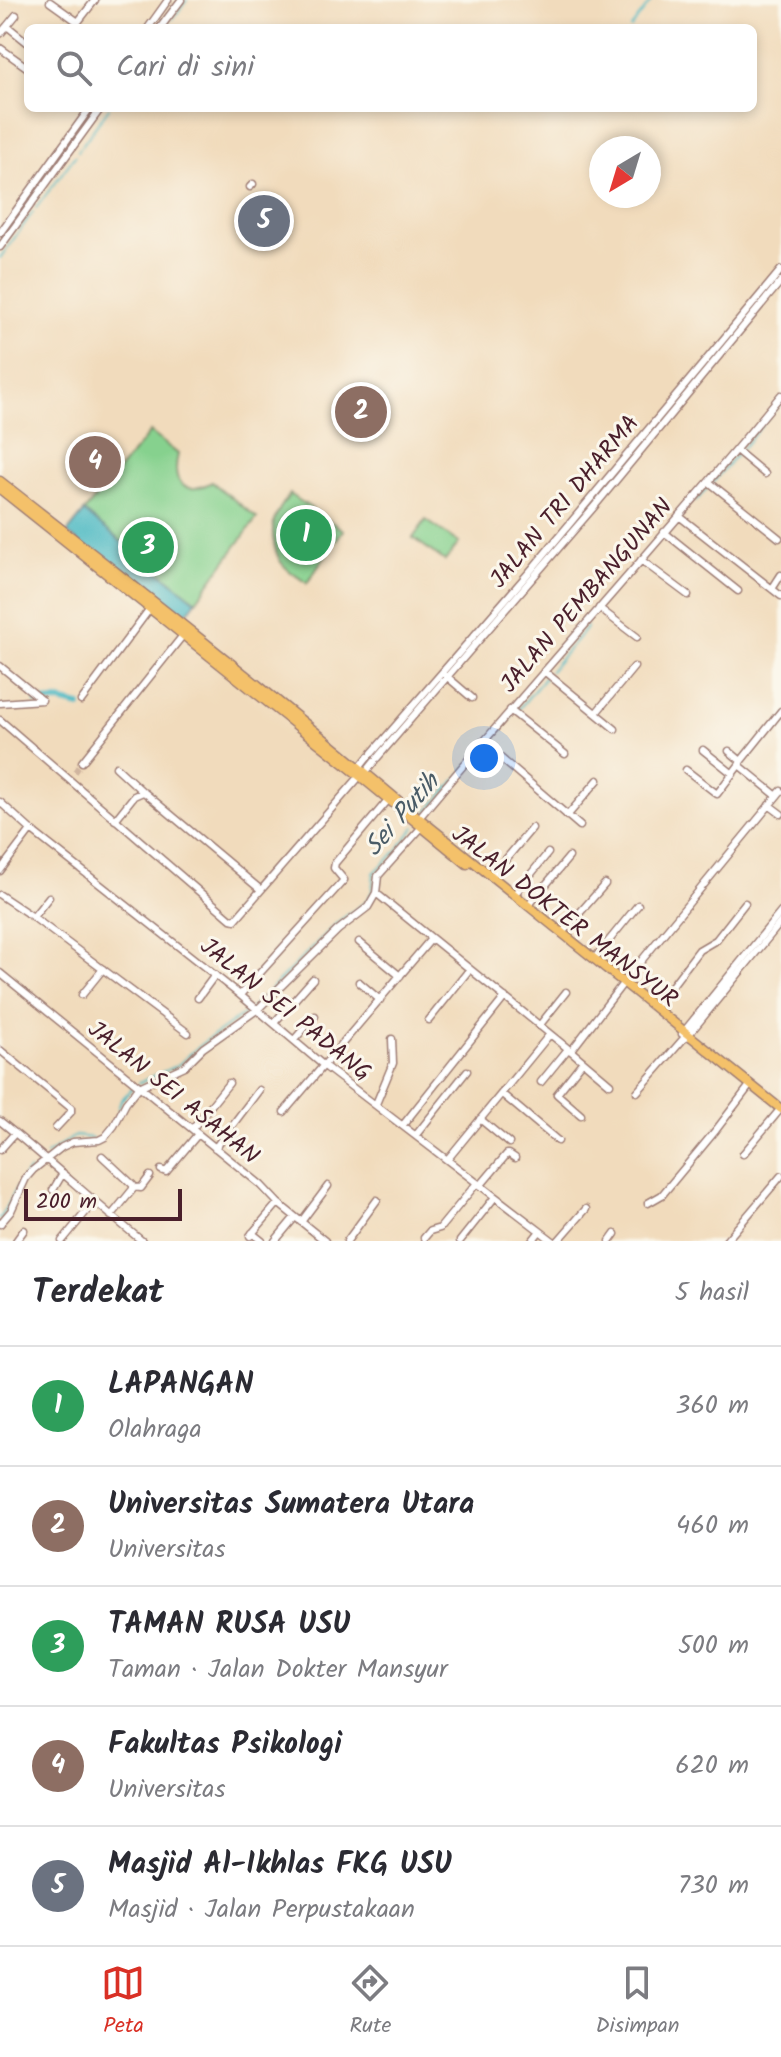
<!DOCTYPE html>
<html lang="id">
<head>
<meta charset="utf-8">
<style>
  body { margin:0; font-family:Kalam,sans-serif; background:#f2f2f3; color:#2b2b33 }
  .compass { position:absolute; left:589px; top:136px; width:72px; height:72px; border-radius:50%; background:#fff; box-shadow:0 4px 12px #0003; rotate:218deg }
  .scale { position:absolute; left:24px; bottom:20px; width:158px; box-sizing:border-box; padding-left:8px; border:4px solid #4a1f2b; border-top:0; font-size:22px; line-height:28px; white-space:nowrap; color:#4a1f2b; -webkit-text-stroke:6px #fbf7ec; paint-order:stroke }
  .you { position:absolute; left:484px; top:758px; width:28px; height:28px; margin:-20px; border:6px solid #fff; border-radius:50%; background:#1a73e8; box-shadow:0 0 0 12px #1a73e833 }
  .badge { display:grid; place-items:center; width:52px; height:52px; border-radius:50%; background:#d93025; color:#fff; font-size:26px; font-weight:700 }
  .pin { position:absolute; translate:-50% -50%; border:4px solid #fff; box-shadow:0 2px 8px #0006 }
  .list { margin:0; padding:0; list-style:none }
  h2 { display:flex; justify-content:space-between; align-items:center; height:104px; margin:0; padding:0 32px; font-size:34px }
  h2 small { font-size:26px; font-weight:400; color:#7c7c81 }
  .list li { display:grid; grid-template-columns:52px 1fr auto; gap:24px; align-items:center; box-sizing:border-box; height:120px; padding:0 32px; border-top:2px solid #e1e1e2 }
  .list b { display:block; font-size:30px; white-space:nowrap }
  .list p { margin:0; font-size:26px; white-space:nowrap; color:#7c7c81 }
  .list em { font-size:26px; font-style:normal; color:#7c7c81 }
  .icon { flex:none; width:44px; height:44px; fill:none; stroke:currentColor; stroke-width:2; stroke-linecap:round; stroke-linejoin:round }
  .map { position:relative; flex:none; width:781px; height:1241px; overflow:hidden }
  .search { position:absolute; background:#fff; box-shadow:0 4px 12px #0003; left:24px; right:24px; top:24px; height:88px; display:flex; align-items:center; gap:20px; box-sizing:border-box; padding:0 28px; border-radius:12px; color:#7c7c81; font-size:30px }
  .sheet { height:704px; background:#fff }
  nav { display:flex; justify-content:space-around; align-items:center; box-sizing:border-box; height:112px; border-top:2px solid #e1e1e2; background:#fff; font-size:22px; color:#7c7c81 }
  nav a { display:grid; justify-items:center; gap:4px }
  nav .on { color:#d93025 }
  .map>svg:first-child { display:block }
  .green { fill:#86d18e; stroke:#68785c; stroke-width:2 }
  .water { fill:#49b8c2; stroke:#4a6c76; stroke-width:2 }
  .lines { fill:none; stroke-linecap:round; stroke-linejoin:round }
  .stream { stroke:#49b8c2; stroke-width:2 }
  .canal { stroke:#49b8c2; stroke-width:6 }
  .minor-tunnel { stroke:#d0b59f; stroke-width:6; stroke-dasharray:6 3; stroke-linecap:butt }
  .minor-casing { stroke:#9e7d74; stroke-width:9 }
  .major-casing { stroke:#9e7d74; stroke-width:11 }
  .minor { stroke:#fff; stroke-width:6 }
  .major { stroke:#f4c16a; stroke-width:8 }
  .labels { text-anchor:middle; stroke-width:6; stroke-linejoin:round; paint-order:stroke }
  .street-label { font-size:24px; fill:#4a1f2b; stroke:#fbf7ec }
  .water-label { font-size:26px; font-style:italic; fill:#4a5c67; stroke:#fbf7ec }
</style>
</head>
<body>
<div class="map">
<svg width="781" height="1241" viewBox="0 0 781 1241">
  <rect width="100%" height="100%" fill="#fbf7ec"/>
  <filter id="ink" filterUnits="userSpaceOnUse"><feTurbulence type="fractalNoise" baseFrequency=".0125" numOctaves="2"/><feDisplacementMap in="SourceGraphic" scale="16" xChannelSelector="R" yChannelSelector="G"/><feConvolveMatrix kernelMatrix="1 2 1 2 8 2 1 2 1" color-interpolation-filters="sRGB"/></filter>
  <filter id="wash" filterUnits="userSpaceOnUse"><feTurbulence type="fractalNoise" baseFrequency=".006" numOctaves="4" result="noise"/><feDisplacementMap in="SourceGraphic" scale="32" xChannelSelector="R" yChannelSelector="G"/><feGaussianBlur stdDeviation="1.8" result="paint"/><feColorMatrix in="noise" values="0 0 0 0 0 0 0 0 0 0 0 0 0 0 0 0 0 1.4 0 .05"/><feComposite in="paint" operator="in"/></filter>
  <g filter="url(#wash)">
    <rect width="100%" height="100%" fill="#f1dbbc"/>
    <path class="green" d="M150,432l28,22c-7,29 6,43 34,28l45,36 -61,83 -112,-89z
      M290,494l53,36 -36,53c-9,-6 -20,-12 -26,-21 -7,-12 -11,-33 -5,-46 3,-7 9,-15 14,-22z
      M426,520l33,23 -14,18 -32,-23z"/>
    <path class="water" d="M84,512l112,89 -16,21 -113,-89z"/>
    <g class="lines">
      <path class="stream" d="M173,19l14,-19
        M167,28l3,-5
        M631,28l21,-28
        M78,151l31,-43
        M36,208l39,-52
        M0,258l33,-46
        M741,450l40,-48
        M696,501l40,-46
        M550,671l37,-44
        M517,711l29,-35
        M424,816l88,-100
        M139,1083l39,-18 22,-20 51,-36 88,-88 27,-19 6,-10 2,-19 19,-18 22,-28
        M118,1110l3,-10 13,-13
        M46,1155l29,-19 17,2
        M0,1219c11,-16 16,-35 29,-49"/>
      <path class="canal" d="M37,702l22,-1 21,5"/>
    </g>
  </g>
  <g filter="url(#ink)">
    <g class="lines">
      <path class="minor-tunnel" d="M75,772l7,-10"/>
      <defs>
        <path id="minor" d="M50,2l28,20 17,-22
          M7,26l9,-11
          M148,28l20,-28
          M160,28l21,-28
          M0,34l7,-8 21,17
          M0,48l28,20
          M250,187l3,-3
          M0,233l90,-125
          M0,247l101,-139
          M736,450l29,24
          M709,482l70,56
          M679,516l102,80
          M664,532l74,59
          M641,560l47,35
          M772,589l9,-14
          M599,608l38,29
          M0,666l42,34
          M544,671l71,58
          M444,674l28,24
          M81,701l70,-94
          M0,703l42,-3
          M510,710l55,44
          M596,713l38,-46
          M0,720l231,199 4,1 125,-144
          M482,742l98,84
          M703,750l30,24
          M729,751l12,10 -2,4 38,31
          M372,753l160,-184 249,-299
          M377,758l216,-250 188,-227
          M741,761l40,-50
          M82,762l102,-128
          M116,767l27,25
          M360,767l8,-10
          M686,770l31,24 22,-29
          M366,772l8,-10
          M0,802l31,28 209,165 83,70 230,176
          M769,805l12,9
          M567,816l31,-36
          M419,818c119,-143 245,-279 362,-423
          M115,820l19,-24 9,-4 2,1 116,97
          M0,871l31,-41
          M491,877l41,-49
          M376,893l195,158 39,33
          M0,895l33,22 155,116
          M514,895l34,-42
          M528,906l41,-49
          M33,917l16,-20
          M562,933l43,-49
          M359,942l41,34
          M594,959l44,-54
          M0,973l261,212 17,18 47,38
          M359,982l21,18
          M623,983l158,-192
          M82,995l21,-26
          M240,995l104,-115 -10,-12 1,-5 53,-63
          M198,998l17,-23
          M655,1008l44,-58 17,-10 29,-37
          M429,1020l40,-50
          M274,1023l39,-44
          M539,1026l27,-34
          M682,1034l99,-122
          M686,1038l95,-116
          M294,1040l21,-24
          M0,1050l71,58v4l-15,16
          M571,1051l50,-65
          M541,1082l27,-33
          M637,1092l48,-55
          M502,1094l56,47
          M376,1104l17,-41 -1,-24
          M284,1112l147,-173
          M581,1115l-24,-21 26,-33
          M480,1119l29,24
          M0,1121c49,39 94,81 142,120
          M403,1125l102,-128
          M192,1129l37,-46
          M416,1135l51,-64
          M215,1148l44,-58
          M0,1150l15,-17
          M743,1154l35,-42
          M102,1156l31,29v4l-22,27
          M447,1160l103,-126
          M161,1170l5,2 32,-38
          M480,1186l27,-32h2l6,4
          M133,1187l8,1 9,-12
          M53,1190l10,-17
          M648,1203l14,-8 54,-65 35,-46
          M301,1222l27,-36
          M0,1224l11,-13 15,-33 7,-8 29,-23 11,-5 26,-2 6,-3 9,-11 12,-23 13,-16 46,-21 18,-18 55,-39 80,-79 30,-23 8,-14 2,-17 43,-48
          M252,1233l10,8
          M250,1236l28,-33
          M424,1238l6,-7 10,-3 37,-45
          M16,1241l8,-11
          M62,1241l32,-39
          M275,1241l20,-24
          M347,1241l30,-41
          M460,1241l35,-44
          M532,1241l8,-10
          M558,1241l28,-32
          M610,1241l5,-7
          M726,1241l55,-65"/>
        <path id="major" d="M0,481c141,110 282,221 419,337l362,291
          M0,489l360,287 107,88"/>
      </defs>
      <use href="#minor" class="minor-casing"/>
      <use href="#major" class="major-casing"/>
      <use href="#minor" class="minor"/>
      <use href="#major" class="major"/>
    </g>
  </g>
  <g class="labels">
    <g class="street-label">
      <text transform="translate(564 501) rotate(-50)" y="8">JALAN TRI DHARMA</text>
      <text transform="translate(586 595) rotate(-49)" y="8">JALAN PEMBANGUNAN</text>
      <text transform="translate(565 916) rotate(38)" y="8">JALAN DOKTER MANSYUR</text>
      <text transform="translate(286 1009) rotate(39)" y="8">JALAN SEI PADANG</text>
      <text transform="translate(174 1092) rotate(39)" y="8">JALAN SEI ASAHAN</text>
    </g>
    <g class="water-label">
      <text transform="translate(401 814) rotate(-49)" y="9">Sei Putih</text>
    </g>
  </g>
</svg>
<svg class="compass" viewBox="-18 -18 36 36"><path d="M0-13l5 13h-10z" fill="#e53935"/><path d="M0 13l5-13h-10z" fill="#7c7c81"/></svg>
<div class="scale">200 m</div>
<div class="you"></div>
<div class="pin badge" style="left:306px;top:535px;background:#2e9e5b">1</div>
<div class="pin badge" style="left:361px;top:412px;background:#8d6e63">2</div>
<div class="pin badge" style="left:148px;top:547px;background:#2e9e5b">3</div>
<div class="pin badge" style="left:95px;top:462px;background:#8d6e63">4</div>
<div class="pin badge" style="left:264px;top:221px;background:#6b7280">5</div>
<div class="search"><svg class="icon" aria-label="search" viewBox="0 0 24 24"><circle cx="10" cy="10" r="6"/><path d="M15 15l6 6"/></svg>Cari di sini</div>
</div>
<section class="sheet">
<h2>Terdekat<small>5 hasil</small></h2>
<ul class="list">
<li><span class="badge" style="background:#2e9e5b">1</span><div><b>LAPANGAN</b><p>Olahraga</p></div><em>360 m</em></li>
<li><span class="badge" style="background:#8d6e63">2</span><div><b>Universitas Sumatera Utara</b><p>Universitas</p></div><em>460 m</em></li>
<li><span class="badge" style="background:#2e9e5b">3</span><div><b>TAMAN RUSA USU</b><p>Taman · Jalan Dokter Mansyur</p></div><em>500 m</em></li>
<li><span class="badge" style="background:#8d6e63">4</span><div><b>Fakultas Psikologi</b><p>Universitas</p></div><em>620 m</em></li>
<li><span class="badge" style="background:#6b7280">5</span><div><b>Masjid Al-Ikhlas FKG USU</b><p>Masjid · Jalan Perpustakaan</p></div><em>730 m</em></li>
</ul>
</section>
<nav>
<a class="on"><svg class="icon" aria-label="map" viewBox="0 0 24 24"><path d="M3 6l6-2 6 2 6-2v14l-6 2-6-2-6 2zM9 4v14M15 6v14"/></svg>Peta</a>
<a><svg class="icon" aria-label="directions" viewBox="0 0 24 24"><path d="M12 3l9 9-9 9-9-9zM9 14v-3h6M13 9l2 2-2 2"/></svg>Rute</a>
<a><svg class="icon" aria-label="saved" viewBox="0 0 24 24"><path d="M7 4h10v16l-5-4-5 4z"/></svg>Disimpan</a>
</nav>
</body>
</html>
